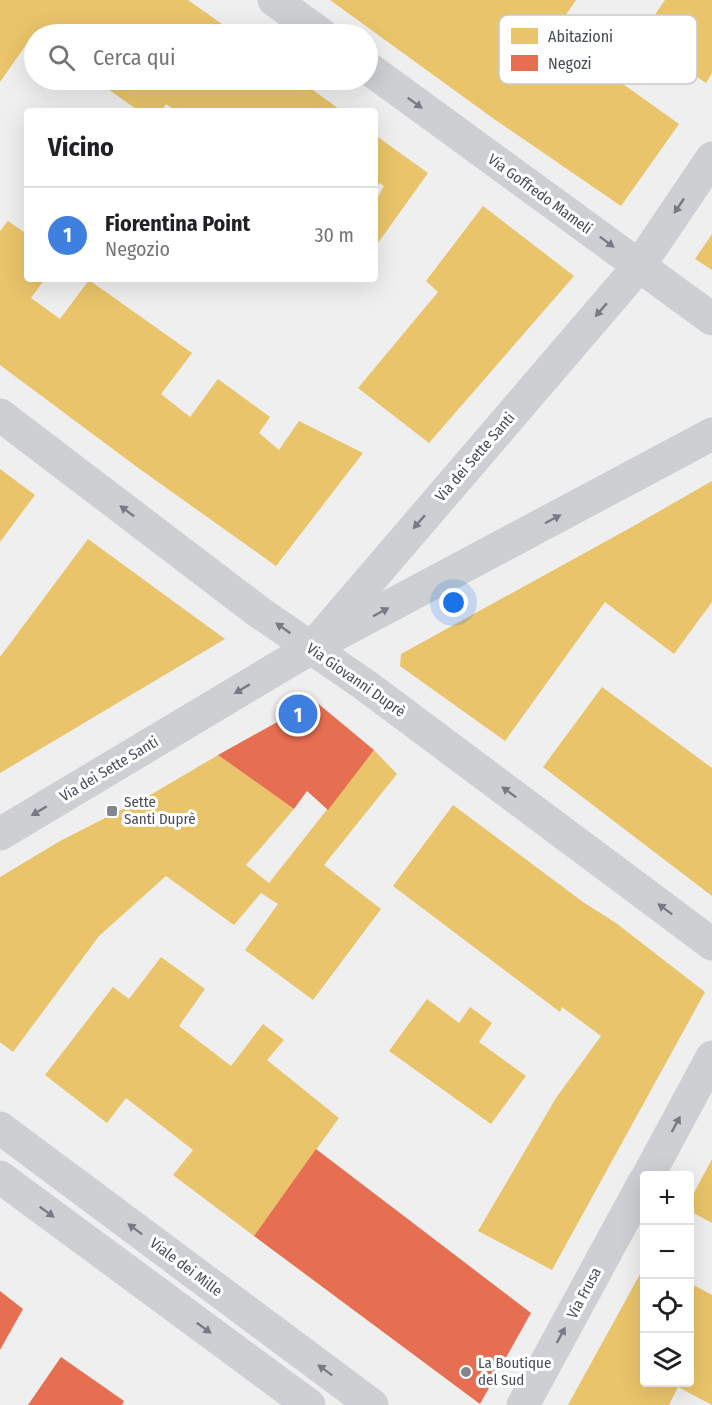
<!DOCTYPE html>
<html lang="it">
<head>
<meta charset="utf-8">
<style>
  body { margin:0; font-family:"Fira Sans Condensed",sans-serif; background:#f2f2f2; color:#202124 }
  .controls { position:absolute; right:18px; bottom:18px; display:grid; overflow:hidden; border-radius:6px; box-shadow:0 6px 24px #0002 }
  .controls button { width:54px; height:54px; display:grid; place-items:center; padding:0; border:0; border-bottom:2px solid #e0e0e0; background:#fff; color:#202124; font:30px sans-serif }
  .you { position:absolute; left:454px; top:603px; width:21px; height:21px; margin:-15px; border:4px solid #fff; border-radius:50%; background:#1a73e8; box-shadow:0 0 0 9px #1a73e833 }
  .badge { display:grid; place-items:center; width:39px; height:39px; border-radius:50%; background:#0b8043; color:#fff; font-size:20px; font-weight:700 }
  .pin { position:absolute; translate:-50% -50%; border:3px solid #fff; box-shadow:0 2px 6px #0006 }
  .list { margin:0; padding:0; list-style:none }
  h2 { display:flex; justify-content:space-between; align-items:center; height:78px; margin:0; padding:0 24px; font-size:26px }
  h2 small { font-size:20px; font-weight:400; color:#757577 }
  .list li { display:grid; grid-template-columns:39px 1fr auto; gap:18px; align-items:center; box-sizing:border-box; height:96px; padding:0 24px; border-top:2px solid #e0e0e0 }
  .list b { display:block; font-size:22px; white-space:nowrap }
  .list p { margin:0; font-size:20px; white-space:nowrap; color:#757577 }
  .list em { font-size:20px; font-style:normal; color:#757577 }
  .icon { flex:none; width:33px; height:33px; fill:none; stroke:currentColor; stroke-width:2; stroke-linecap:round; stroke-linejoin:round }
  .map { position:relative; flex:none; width:712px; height:1405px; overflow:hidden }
  .search { position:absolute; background:#fff; box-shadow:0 6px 24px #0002; left:24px; top:24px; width:354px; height:66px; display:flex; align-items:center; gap:15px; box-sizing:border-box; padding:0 21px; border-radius:33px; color:#757577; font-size:22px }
  .panel { position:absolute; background:#fff; box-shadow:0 6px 24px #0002; left:24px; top:108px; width:354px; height:174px; border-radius:6px }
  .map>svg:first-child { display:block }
  .homes { fill:#e9c46a }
  .shops { fill:#e76f51 }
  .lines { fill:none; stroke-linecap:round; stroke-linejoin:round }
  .minor { stroke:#cdcfd2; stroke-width:33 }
  .oneway { fill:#767a84 }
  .poi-dot { fill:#82858e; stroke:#fff; stroke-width:2 }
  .labels { text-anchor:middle; stroke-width:6; stroke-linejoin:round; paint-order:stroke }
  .street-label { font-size:15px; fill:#474c5a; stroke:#fff }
  .poi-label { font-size:15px; fill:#474c5a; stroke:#fff; text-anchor:start }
  .key { fill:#fff; stroke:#c8c9ce; stroke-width:1.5 }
  .key-label { font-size:16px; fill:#474c5a }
</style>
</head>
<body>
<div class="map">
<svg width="712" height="1405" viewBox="0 0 712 1405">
  <rect width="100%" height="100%" fill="#efefef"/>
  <path class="homes" d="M0,0h188l48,34h-197l-4,-2 -35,50z
    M330,0h246l-23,34 126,90 -58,82 -127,-87z
    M665,0h47v73l-6,10 -67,-45z
    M111,80h188l43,31h-166l-10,-7 -5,7h-22l-34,-24z
    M375,135l53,38 -53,74v-45l9,-16 -4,-3 -5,6z
    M483,206l91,70 -145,167 -71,-55 80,-96 -12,-11z
    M8,221l19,13v45h18l-14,19 29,21 29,-39 103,73 -31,41 29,23 28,-38 52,38 -11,16 20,17 20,-29 64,32 -87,113 -139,-99 -137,-102v-134z
    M712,234v36l-17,-11z
    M0,469l35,26 -35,47z
    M712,481v121l-38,52 -69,-52 -100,139 -105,-75 1,-12 229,-126z
    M88,539l137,100 -225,134v-116z
    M602,687l110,81v128l-169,-129z
    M374,750l23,24 -73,91 57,44 -68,91 -68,-50 33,-46 -17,-11 -27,32 -68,-49 -67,60 -86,116 -13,-10v-165l60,-36 92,-47 66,-39 76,54 -48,56 23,18z
    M453,805l130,97 33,21 89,69 -153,278 -74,-39 78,-133 45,-62 -39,-29 -2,5 -167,-126z
    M161,957l44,32 -26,37 52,40 32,-42 21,16 -17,20 72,58 -85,118 -81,-61 20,-25 -67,-52 -19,25 -62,-48 68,-88 16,12z
    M427,999l32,24 11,-16 22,16 -13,19 47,34 -35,48 -102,-73z
    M712,1159v64l-22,-12v-11z
    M644,1267v115l46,1v-100l22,12v110l-34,-18 -9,18h-101z"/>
  <path class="shops" d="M315,701l59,49 -46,60 -21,-19 -13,18 -76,-54z
    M316,1149l215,164 -51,91 -226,-168z
    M0,1291l23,18 -23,41z
    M61,1357l63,44 -2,4h-94z"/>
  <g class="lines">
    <path class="minor" d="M274,0l47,34
      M368,68l344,251
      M0,415l259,197 106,73 347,259
      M322,636l317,-370 73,-108
      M0,834l311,-186 401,-214
      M0,1128l372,277
      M648,1176l64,-119
      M0,1177l309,228
      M523,1405l121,-223"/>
  </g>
  <defs><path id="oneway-solid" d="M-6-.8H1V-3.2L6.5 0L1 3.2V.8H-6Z" transform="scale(1.5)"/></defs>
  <g class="oneway">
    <use href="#oneway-solid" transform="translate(415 103) rotate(36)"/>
    <use href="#oneway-solid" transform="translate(679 206) rotate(124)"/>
    <use href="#oneway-solid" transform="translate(607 242) rotate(37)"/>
    <use href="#oneway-solid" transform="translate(601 310) rotate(131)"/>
    <use href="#oneway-solid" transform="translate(127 511) rotate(-143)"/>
    <use href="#oneway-solid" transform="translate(553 519) rotate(-28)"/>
    <use href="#oneway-solid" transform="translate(419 522) rotate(131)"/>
    <use href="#oneway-solid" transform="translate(381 612) rotate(-28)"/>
    <use href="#oneway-solid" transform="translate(283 628) rotate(-145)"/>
    <use href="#oneway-solid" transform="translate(242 689) rotate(149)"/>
    <use href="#oneway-solid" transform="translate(509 792) rotate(-143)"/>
    <use href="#oneway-solid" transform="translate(39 811) rotate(149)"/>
    <use href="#oneway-solid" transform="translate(665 909) rotate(-143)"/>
    <use href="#oneway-solid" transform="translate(676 1124) rotate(-62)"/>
    <use href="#oneway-solid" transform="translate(47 1212) rotate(36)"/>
    <use href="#oneway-solid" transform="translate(135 1229) rotate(-143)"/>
    <use href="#oneway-solid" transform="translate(204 1328) rotate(36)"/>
    <use href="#oneway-solid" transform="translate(561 1335) rotate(-62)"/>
    <use href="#oneway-solid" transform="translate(325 1370) rotate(-143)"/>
  </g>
  <g class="poi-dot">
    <rect x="106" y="805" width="12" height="12" rx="3"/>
    <circle cx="466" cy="1372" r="6"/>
  </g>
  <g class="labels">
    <g class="street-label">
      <text transform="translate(540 194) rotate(36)" y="5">Via Goffredo Mameli</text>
      <text transform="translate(475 457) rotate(-49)" y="5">Via dei Sette Santi</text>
      <text transform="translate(356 680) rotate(35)" y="5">Via Giovanni Duprè</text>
      <text transform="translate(109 769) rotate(-31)" y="5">Via dei Sette Santi</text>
      <text transform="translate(186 1267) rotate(37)" y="5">Viale dei Mille</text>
      <text transform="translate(584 1293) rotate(-62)" y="5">Via Frusa</text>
    </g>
    <g class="poi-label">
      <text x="124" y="807">Sette<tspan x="124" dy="17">Santi Duprè</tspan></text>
      <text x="478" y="1368">La Boutique<tspan x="478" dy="17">del Sud</tspan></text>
    </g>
  </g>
  <rect x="499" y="15" width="198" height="69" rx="9" class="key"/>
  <rect x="511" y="28" width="27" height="16" fill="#e9c46a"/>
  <rect x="511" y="55" width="27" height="16" fill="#e76f51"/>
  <g class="key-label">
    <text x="548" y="42">Abitazioni</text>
    <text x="548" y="69">Negozi</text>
  </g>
</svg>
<div class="controls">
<button>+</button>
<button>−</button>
<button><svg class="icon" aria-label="locate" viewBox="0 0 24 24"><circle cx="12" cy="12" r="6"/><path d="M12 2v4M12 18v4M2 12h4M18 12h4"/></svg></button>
<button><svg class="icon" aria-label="layers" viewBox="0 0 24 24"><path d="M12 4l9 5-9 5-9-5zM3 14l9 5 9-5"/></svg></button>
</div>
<div class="you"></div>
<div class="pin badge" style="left:298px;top:714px;background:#3f7fe0">1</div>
<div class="search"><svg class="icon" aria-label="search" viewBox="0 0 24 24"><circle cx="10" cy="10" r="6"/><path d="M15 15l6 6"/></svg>Cerca qui</div>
<section class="panel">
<h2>Vicino<small></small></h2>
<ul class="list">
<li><span class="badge" style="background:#3f7fe0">1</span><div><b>Fiorentina Point</b><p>Negozio</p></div><em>30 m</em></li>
</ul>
</section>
</div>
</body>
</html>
